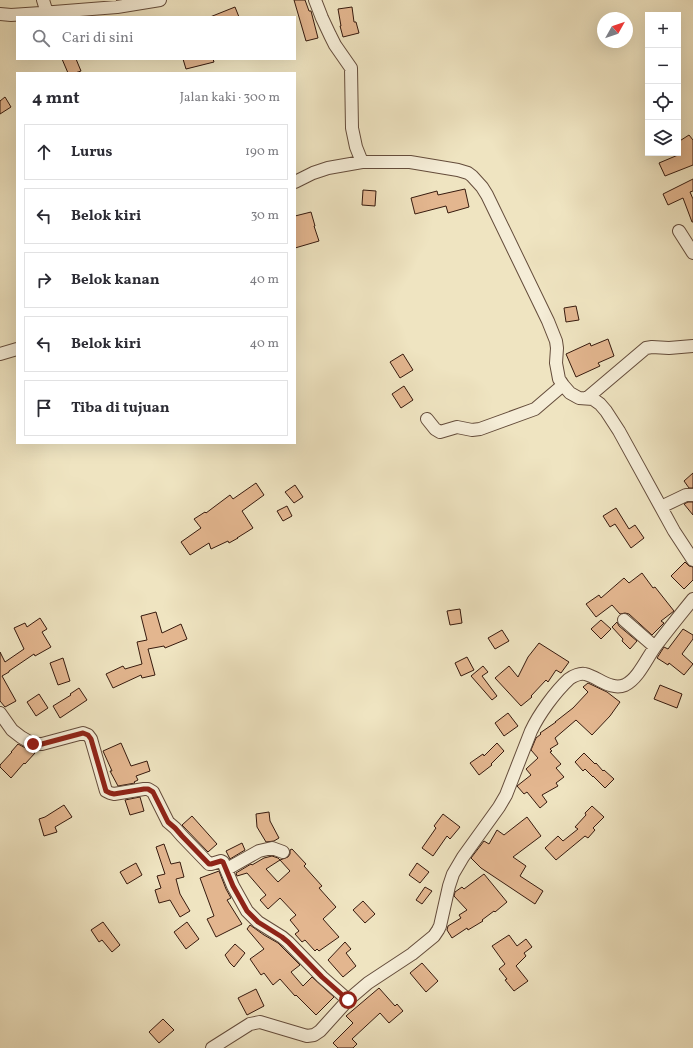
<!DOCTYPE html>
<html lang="id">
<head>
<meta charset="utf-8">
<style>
  body { margin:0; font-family:Vollkorn,serif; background:#f7f7f7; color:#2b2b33 }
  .controls { position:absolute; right:12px; top:12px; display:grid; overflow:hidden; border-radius:0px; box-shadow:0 4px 16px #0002 }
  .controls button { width:36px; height:36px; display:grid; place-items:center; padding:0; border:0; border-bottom:1px solid #e1e1e2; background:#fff; color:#2b2b33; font:20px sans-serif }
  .compass { position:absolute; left:597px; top:12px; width:36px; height:36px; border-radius:50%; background:#fff; box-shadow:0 4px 16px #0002; rotate:50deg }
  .stop { position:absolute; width:12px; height:12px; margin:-9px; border:3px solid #8f2418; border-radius:50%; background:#fff }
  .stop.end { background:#8f2418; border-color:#fff; box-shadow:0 1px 4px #0008 }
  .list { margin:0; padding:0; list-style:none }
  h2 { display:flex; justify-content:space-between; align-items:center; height:52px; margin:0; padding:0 16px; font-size:17px }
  h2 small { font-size:13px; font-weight:400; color:#7c7c81 }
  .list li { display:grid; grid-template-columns:26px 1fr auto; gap:12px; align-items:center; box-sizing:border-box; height:56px; margin:0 8px 8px; padding:0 8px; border:1px solid #e1e1e2; border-radius:0px }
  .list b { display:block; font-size:15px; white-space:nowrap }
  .list em { font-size:13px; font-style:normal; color:#7c7c81 }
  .icon { flex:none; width:22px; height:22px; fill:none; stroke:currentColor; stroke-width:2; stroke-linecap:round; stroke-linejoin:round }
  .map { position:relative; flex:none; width:693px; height:1048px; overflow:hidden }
  .search { position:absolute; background:#fff; box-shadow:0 4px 16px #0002; left:16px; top:16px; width:280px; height:44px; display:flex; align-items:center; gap:10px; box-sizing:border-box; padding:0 14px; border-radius:0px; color:#7c7c81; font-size:15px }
  .panel { position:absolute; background:#fff; box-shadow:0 4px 16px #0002; left:16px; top:72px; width:280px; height:372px; border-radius:0px }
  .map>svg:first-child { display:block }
  .building { fill:#e3b68f; stroke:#361a0e }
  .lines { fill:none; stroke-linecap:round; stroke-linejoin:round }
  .minor-casing { stroke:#644c3b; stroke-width:14 }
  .minor { stroke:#f5edd7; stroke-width:12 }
  .route { stroke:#8f2418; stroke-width:5 }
</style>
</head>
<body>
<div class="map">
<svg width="693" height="1048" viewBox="0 0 693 1048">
  <rect width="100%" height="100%" fill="#efe4c1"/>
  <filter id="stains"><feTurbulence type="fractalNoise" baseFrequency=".005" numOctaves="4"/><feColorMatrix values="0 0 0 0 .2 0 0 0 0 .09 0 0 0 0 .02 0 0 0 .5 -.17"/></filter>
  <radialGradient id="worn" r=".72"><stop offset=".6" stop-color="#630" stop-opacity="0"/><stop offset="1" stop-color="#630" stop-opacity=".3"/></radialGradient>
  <path class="building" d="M294,0h11l4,11h2l7,27 -12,3z
    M235,7l4,10h-29z
    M352,7l2,15h2l3,11 -16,4 -3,-11h1l-3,-17z
    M62,59h14l5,12 -6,2h-7z
    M183,59h30l1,3 -28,7z
    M5,97l6,10 -11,7v-13z
    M689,135l4,5v25l-28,11 -6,-13 19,-8v-13z
    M693,179v12l-3,1 3,7v23h-1l-9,-24 -15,7 -5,-11z
    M465,189l4,18 -21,6 -2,-7 -31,8 -4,-16 26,-7 1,4z
    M363,190l13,1 -1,15 -13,-1z
    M311,212l4,14h-1l5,15 -24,7v-32z
    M576,306l3,14 -13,2 -2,-14z
    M608,339l6,17 -16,7 2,3 -24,11 -10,-23 24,-11 1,3z
    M403,354l10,16 -13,8 -10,-16z
    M404,386l9,14 -12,8 -9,-14z
    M693,473v15h-4l-5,-7z
    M256,483l8,12 -22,16 11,17 -16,10h1l-9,5 -1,-2 -17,8 -2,-6 -19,12 -9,-13 20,-14 -7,-9 11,-7 1,1 24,-18 3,4z
    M295,485l8,12 -9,6 -9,-11z
    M688,502h5v13l-9,-11z
    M287,506l5,10 -9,5 -6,-10z
    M616,508l13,21 6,-4 9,13 -13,10 -16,-24 -5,3 -7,-11z
    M685,562l4,4 4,1v13l-9,9 -13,-13z
    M642,573l11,15 2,-1 19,24 -13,10 3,2 -12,12 -23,-21 -4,-1 -5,1 -8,-9 -16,12 -10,-13 13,-9 2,3 23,-20 5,5z
    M460,609l2,14 -12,2 -3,-14z
    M156,612l6,21 19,-9 6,15 -22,9 -1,-2 -16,3 7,26 -13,3 -1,-3 -28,13 -7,-14 17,-8 2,3 17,-5 -5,-22 10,-2 -6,-24z
    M40,618l7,11 -5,3 9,15 -16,9 -1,-2 -25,17v1l-7,4 14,25 -11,6 -5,-6v-49l5,10 19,-13 -10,-21 11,-5 2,4z
    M601,620l10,9 -10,10 -10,-10z
    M617,622l2,4 18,15 -7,8 -8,-8 1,-2 -11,-12z
    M683,629l10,6v4l-11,15 11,10 -9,11 -15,-12 -1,2 -11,-7 7,-11 4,2z
    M502,630l7,11 -14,8 -7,-11z
    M539,643l30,19 -8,11 -5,-3 -8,12 -2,-2 -15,16 1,1 -11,9 -26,-28 14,-12 9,11 10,-20z
    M467,657l7,13 -13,6 -6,-13z
    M63,658l7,23 -12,4 -8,-22z
    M483,666l5,6 -6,4 15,20 -5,4 -21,-24z
    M588,683l19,9 13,10 -10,14 -18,19 -16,-15 -21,18 3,6 -8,5 2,2 -2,1 11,12 -5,4 8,9 -8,6 2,3 -16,9 5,7 -7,6 -13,-16 -3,2 -7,-8 14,-11 -5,-6 12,-11 -7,-8 5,-12 5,-4 -1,-1 16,-11h-1l18,-14 15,-16 -5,-5z
    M660,685l22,9 -5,14 -23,-9z
    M79,688l8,12 -27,18 -7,-12 18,-11 -1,-1z
    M39,694l9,14 -12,8 -9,-14z
    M508,713l10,13 -14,10 -9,-13z
    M121,743l10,23 16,-5 3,10 -14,5 2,4 -4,2 1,1 -17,3 -8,-15h2l-9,-20z
    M497,743l7,8 -13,13 1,1 -13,10 -9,-12 13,-9 1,2z
    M18,744l17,9 -10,11 -1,-1 -13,15 -11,-11v-2l12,-13h-1z
    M584,753l11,11 1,-1 7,8 1,-1 10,9 -9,9 -12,-12v1l-8,-8 -2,2 -8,-9z
    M140,797l4,14 -14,4 -5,-15z
    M64,805l8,12 -17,10 2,5 -13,4 -5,-17 6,-2z
    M592,806l12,11 -11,11 2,2 -7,8 -3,-2 -29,24 -11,-12 13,-12 5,5 15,-12 -3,-2 11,-12 -1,-2z
    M269,812l1,9 9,17 -5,3 -8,1 -9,-15 -1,-13z
    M443,814l17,13 -10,12 -3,-3 -14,20 -11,-8 14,-20 -2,-2z
    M192,816l25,28 -9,8 -26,-27z
    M527,817l14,19 -28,21 13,9 -6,10 23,15 -8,13 -54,-36 -10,-10 13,-17 5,3 8,-14 7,5z
    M242,843l3,7 -15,9 -4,-8z
    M164,844l7,20 9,-2 4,15 -8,2 4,15 10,17 -10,6 -10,-17 -11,3 -4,-13 6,-2 -4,-12 8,-2 -9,-27z
    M292,849l14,15 -2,2 18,20 -3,2 17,19 -13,12 16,18 -20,14 -2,-2 -2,2 -10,-11 -3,2 -7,-8 4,-3 -9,-11 6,-5 -16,-17 -12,11 -8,-9 6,-5 -19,-22 -10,3 -1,-3 15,-9 1,1 12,-7 8,-2 6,2 2,2 -14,9 12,13 12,-11 -10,-11 8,-3 2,-3v-4z
    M136,863l6,12 -15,9 -7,-12z
    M417,863l12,9 -9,11 -11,-8z
    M219,871l7,18 5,9 -4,2 15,24 -26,13 -9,-18 7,-3 -14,-38z
    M484,874l23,28 -12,10 -1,-1 -12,9 1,1 -15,9 -1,-2 -15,10 -5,-8 1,-4 13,-8 -2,-3 8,-5 -13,-14 1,-4 7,-5 2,2z
    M425,887l7,4 -10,13 -6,-4z
    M363,901l12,13 -10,9 -12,-13z
    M103,922l17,23 -8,7 -10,-12 -3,2 -8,-12z
    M187,922l12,17 -13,10 -12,-17z
    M250,925l14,10 14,8 22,22 -9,7 12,14 9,-9 22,20 -18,18 -20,-20 -1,1 -15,-17 -7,6 -9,-12 -3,2 -11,-16 14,-10 -17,-20z
    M509,935l8,11 9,-7 6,8 -8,6 2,3 -10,10 12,15 -14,10 -9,-11 2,-1 -8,-10 6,-5 -13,-18z
    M345,942l6,7 -5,4 10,13 -13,11 -15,-17z
    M235,944l10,9 -11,14 -4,-4 -5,-8z
    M422,963l16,18 -12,11 -16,-19z
    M379,988l16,18 2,-2 6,7 -14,12 -9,-10 -28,26 5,5 -4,4h-15l-5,-5 20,-20 -7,-7z
    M256,989l8,17 -17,9 -9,-17z
    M163,1019l11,11 -15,13 -10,-11z"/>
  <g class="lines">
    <defs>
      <path id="minor" d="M43,0l4,13
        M315,0l7,18 8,17 5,10 16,23 1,60 4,19 6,15h48l48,8 10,3 4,3 10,11 5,8 61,126 8,20 1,7 -1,15 3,16 4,6 7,8 9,5 14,1 7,5 6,7 13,20 55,100 19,29
        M0,14l11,1 30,-2 76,-6 43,-7
        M295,182l18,-9 15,-5 34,-6
        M679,231l14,22
        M0,354l17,-5
        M587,398l59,-50 6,-1 17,1 24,-2
        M427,419l8,10 5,3 17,-5 15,3 8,-1 55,-20 28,-24
        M661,507l25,-12h7
        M624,620l31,27
        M0,713l12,17 9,7 12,7h9l41,-11 5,2 3,4 15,52 4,2 4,1 30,-5h4l5,3 15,30 7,6 7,8 27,28h2l10,-3 2,1 10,24 14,25 11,11 24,15 6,5 34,35 26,23
        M227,869l32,-18 13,-3 11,4
        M212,1048l38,-24 10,-2 47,14 7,-1 6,-4 28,-31 20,-17 44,-29 22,-18 4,-6 2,-4 9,-40 4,-12 10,-17 36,-50 7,-12 25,-64c8,-17 24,-39 38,-52 4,-3 11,-6 16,-5 13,3 26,17 40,11 13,-6 22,-27 30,-38 12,-16 25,-32 38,-48"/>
    </defs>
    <use href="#minor" class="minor-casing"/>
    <use href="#minor" class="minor"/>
  </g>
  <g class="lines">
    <path class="route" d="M33,744l5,1 4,-1 41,-11 5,2 3,4 15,52 4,2 4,1 30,-5h4l5,3 15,30 7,6 7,8 27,28h2l10,-3 2,1 10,24 14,25 11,11 24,15 6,5 34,35 26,23"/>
  </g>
  <rect width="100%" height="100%" filter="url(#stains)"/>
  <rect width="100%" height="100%" fill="url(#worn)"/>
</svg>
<div class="controls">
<button>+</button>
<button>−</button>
<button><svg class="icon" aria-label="locate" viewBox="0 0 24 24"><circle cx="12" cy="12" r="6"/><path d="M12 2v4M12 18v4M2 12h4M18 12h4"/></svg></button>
<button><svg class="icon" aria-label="layers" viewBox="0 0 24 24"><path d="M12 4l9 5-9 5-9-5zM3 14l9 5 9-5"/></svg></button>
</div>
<svg class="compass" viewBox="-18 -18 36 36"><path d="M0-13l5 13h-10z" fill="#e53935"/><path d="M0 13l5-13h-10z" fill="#7c7c81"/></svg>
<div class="stop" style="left:348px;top:1000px"></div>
<div class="stop end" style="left:33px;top:744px"></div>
<div class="search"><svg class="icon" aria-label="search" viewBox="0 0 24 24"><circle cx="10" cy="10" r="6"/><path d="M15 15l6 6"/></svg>Cari di sini</div>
<section class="panel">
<h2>4 mnt<small>Jalan kaki · 300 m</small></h2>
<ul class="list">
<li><svg class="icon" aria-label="ahead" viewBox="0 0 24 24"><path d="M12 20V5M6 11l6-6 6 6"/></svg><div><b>Lurus</b></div><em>190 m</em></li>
<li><svg class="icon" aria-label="left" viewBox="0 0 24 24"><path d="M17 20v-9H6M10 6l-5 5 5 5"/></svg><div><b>Belok kiri</b></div><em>30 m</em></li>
<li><svg class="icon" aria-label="right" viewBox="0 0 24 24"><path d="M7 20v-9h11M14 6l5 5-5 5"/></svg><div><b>Belok kanan</b></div><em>40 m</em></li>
<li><svg class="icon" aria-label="left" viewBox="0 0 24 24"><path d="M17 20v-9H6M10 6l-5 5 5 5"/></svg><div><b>Belok kiri</b></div><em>40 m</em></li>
<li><svg class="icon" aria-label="arrive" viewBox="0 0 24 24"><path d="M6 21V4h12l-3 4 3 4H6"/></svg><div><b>Tiba di tujuan</b></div></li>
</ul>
</section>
</div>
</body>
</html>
